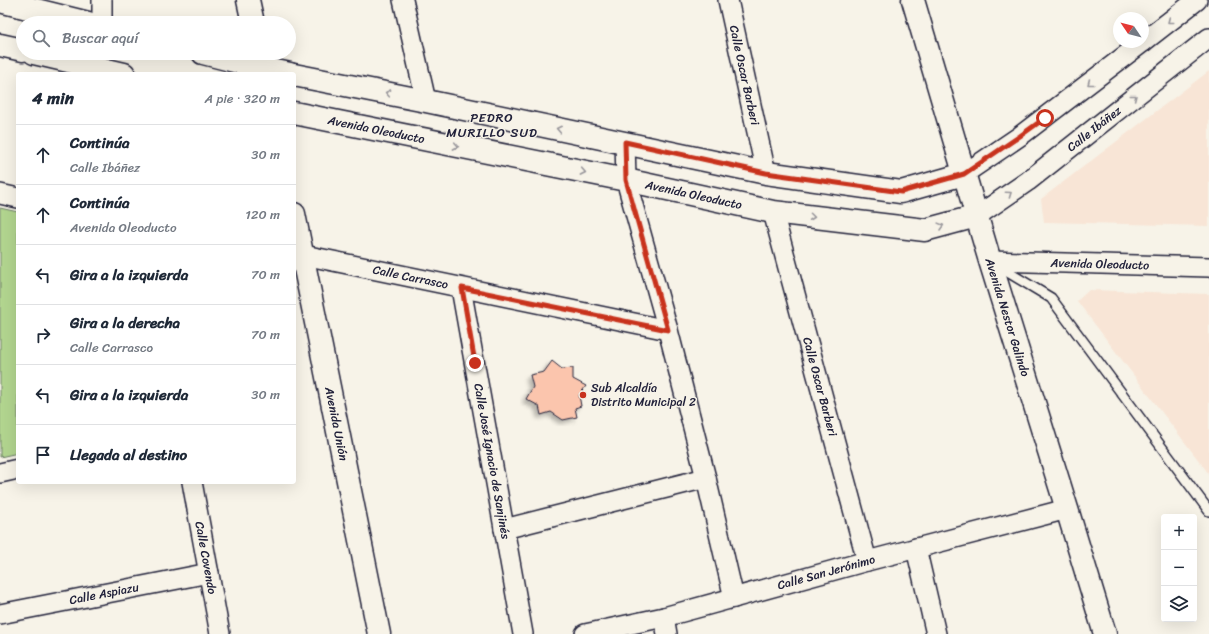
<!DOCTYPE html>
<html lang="es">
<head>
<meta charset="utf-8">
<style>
  body { margin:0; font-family:Sriracha,sans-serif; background:#f6f6f7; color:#1f2937 }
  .controls { position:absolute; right:12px; bottom:12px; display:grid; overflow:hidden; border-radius:4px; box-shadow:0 4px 16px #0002 }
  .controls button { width:36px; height:36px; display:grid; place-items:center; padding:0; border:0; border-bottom:1px solid #e0e1e3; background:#fff; color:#1f2937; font:20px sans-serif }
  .compass { position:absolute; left:1113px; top:12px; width:36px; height:36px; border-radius:50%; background:#fff; box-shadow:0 4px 16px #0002; rotate:305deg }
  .stop { position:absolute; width:12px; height:12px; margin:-9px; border:3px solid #c8321e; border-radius:50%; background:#fff }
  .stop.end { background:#c8321e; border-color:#fff; box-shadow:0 1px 4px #0008 }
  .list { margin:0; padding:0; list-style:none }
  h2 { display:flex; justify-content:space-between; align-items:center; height:52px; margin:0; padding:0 16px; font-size:17px }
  h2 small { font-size:13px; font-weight:400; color:#747a83 }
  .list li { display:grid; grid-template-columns:26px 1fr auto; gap:12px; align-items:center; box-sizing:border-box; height:60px; padding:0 16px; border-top:1px solid #e0e1e3 }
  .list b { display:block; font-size:15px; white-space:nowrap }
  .list p { margin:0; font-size:13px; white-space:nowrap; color:#747a83 }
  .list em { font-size:13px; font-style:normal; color:#747a83 }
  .icon { flex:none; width:22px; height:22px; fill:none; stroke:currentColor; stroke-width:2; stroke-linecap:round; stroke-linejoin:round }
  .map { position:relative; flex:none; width:1209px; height:634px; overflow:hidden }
  .search { position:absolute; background:#fff; box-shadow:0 4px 16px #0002; left:16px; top:16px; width:280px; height:44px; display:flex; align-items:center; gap:10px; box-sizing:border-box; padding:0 14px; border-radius:22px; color:#747a83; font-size:15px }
  .panel { position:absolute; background:#fff; box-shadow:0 4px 16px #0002; left:16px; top:72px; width:280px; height:412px; border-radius:4px }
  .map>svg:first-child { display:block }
  .built { fill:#f8e5d6 }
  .green { fill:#b2d58f; stroke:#6a7c65 }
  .building { fill:#fbc5ad; stroke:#22223b; filter:url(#shadow) }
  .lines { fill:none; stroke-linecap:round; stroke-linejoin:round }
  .service-casing { stroke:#22223b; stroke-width:12 }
  .minor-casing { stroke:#22223b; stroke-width:22 }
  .tertiary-casing { stroke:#22223b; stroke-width:25 }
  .service { stroke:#f7f3e8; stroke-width:9 }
  .minor { stroke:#f7f3e8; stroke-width:19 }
  .tertiary { stroke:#f7f3e8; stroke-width:22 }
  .oneway { stroke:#97959a }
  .route { stroke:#c8321e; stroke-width:5 }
  .poi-dot { fill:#c8321e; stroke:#f7f3e8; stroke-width:1.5 }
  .labels { text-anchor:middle; stroke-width:3; stroke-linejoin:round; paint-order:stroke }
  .street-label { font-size:12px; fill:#22223b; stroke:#f7f3e8 }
  .poi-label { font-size:12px; fill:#22223b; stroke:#f7f3e8; text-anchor:start }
  .neighbourhood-label { font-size:13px; letter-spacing:1px; fill:#22223b; stroke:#f7f3e8 }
</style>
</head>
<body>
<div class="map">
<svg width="1209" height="634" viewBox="0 0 1209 634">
  <defs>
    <filter id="shadow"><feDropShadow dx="-3.5" dy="3.5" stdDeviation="2" flood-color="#0004"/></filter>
  </defs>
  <rect width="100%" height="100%" fill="#f7f3e8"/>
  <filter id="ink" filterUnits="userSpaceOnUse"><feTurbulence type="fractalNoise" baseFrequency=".025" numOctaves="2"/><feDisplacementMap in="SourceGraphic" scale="8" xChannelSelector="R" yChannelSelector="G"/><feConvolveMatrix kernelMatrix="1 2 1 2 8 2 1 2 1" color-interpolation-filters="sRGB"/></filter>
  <g filter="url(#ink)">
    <path class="built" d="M1209,71v155l-165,-4 -3,-23z
      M1089,290l120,4v180l-132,-173z"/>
    <path class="green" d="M0,208l18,4v241l-18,4z"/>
    <path class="building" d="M552,361l10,8 11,-1v11l13,7 -7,9 2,11 -6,2 2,9 -14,3 -12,-8 -10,3 -2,-9 -13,-7 7,-12 -3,-12 14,-3z"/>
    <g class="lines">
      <defs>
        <path id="service" d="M996,265l55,33 158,213"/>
        <g id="minor">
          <path d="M403,0l23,101"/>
          <path id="s1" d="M728,0l38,173"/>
          <path d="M102,23v-23"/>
          <path d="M1143,42l54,-42"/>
          <path d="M625,142l1,38 42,150 38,148 28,120"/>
          <path d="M964,174l56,-38 123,-94"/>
          <path d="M0,194l18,4"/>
          <path id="s2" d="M773,212l94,349"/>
          <path id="s3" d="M977,216l51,-35 181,-143"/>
          <path id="s4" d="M294,253l374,77"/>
          <path id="s5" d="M990,261l219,6"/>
          <path id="s6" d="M461,288l62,346"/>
          <path d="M0,473l18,-4"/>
          <path id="s7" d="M192,482l28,152"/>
          <path d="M504,529l202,-51"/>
          <path d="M916,548l20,86"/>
          <path id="s8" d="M0,614l209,-41"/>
          <path d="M664,617l3,17"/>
          <path id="s9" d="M585,634l79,-17 203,-56 200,-52"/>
        </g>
        <g id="tertiary">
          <path d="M248,0l5,23"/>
          <path id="s10" d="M913,0l77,261 77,248 38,125"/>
          <path d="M0,1l88,22"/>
          <path d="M0,45l23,5"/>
          <path d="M34,53l90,21"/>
          <path d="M203,53l59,15 28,6"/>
          <path d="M294,75l132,26 340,72 135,19 63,-18"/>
          <path id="s11" d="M294,113l332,67 147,32 152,18 52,-14"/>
          <path id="s12" d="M294,214l85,420"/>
        </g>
      </defs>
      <use href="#service" class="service-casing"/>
      <use href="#minor" class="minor-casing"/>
      <use href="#tertiary" class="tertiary-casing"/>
      <use href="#service" class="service"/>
      <use href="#minor" class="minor"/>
      <use href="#tertiary" class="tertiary"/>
    </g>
    <defs><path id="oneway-chevron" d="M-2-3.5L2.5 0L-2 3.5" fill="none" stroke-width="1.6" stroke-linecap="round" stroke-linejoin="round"/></defs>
    <g class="oneway">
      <use href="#oneway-chevron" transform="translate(1170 21) rotate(142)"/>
      <use href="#oneway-chevron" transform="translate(1090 83) rotate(142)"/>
      <use href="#oneway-chevron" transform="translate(388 93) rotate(-169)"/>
      <use href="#oneway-chevron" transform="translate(1134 97) rotate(-38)"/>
      <use href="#oneway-chevron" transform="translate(559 129) rotate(-168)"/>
      <use href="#oneway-chevron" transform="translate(456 146) rotate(11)"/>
      <use href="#oneway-chevron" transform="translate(583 172) rotate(11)"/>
      <use href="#oneway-chevron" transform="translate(1009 194) rotate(-35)"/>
      <use href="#oneway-chevron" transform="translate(812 217) rotate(7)"/>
      <use href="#oneway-chevron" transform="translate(941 226) rotate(-15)"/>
    </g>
  </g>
  <g class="lines" filter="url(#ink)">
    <path class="route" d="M475,363l-13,-75 206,42 -42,-150 -1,-38 141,31 135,19 63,-18 56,-38 25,-18"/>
  </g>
  <circle class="poi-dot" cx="583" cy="395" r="4"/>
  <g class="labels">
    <g class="street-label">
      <text dy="4" stroke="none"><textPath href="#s1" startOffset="77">Calle Oscar Barberi</textPath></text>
      <text dy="4" stroke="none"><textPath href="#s3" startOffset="146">Calle Ibáñez</textPath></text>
      <text dy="4" stroke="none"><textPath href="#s11" startOffset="84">Avenida Oleoducto</textPath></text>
      <text dy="4" stroke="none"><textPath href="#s11" startOffset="408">Avenida Oleoducto</textPath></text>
      <text dy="4" stroke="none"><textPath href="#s5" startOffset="110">Avenida Oleoducto</textPath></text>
      <text dy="4" stroke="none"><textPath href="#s4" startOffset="119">Calle Carrasco</textPath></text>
      <text dy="4" stroke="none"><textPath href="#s10" startOffset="331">Avenida Nestor Galindo</textPath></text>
      <text dy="4" stroke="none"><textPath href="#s2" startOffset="181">Calle Oscar Barberi</textPath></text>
      <text dy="4" stroke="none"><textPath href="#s12" startOffset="214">Avenida Unión</textPath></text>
      <text dy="4" stroke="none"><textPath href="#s6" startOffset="176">Calle José Ignacio de Sanjinés</textPath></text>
      <text dy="4" stroke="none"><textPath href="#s7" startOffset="77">Calle Covendo</textPath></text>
      <text dy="4" stroke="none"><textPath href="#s9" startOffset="249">Calle San Jerónimo</textPath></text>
      <text dy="4" stroke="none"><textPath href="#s8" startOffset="106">Calle Aspiazu</textPath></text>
    </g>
    <g class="poi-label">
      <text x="591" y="392">Sub Alcaldía<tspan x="591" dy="14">Distrito Municipal 2</tspan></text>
    </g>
    <g class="neighbourhood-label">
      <text x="492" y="122">PEDRO<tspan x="492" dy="15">MURILLO SUD</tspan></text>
    </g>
  </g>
</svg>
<div class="controls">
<button>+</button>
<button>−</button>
<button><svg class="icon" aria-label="layers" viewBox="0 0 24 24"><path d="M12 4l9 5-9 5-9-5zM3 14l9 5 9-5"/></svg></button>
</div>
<svg class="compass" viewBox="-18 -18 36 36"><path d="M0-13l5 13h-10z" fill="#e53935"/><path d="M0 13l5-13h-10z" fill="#747a83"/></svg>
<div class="stop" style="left:1045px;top:118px"></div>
<div class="stop end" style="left:475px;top:363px"></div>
<div class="search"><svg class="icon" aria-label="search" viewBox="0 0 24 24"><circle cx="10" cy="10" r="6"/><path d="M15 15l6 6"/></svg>Buscar aquí</div>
<section class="panel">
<h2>4 min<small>A pie · 320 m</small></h2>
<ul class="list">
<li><svg class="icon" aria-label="ahead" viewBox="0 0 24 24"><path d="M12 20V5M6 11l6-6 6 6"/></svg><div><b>Continúa</b><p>Calle Ibáñez</p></div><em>30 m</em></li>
<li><svg class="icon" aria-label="ahead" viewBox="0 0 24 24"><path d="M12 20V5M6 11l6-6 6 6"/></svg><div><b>Continúa</b><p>Avenida Oleoducto</p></div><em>120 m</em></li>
<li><svg class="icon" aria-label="left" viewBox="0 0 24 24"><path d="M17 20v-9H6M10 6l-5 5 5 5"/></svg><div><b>Gira a la izquierda</b></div><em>70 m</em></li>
<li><svg class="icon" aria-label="right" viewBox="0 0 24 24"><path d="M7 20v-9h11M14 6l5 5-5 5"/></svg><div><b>Gira a la derecha</b><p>Calle Carrasco</p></div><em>70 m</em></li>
<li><svg class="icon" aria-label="left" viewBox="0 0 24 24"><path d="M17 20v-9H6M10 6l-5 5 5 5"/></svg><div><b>Gira a la izquierda</b></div><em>30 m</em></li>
<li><svg class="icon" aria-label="arrive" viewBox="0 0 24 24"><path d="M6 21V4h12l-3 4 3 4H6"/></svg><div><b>Llegada al destino</b></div></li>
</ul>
</section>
</div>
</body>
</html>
